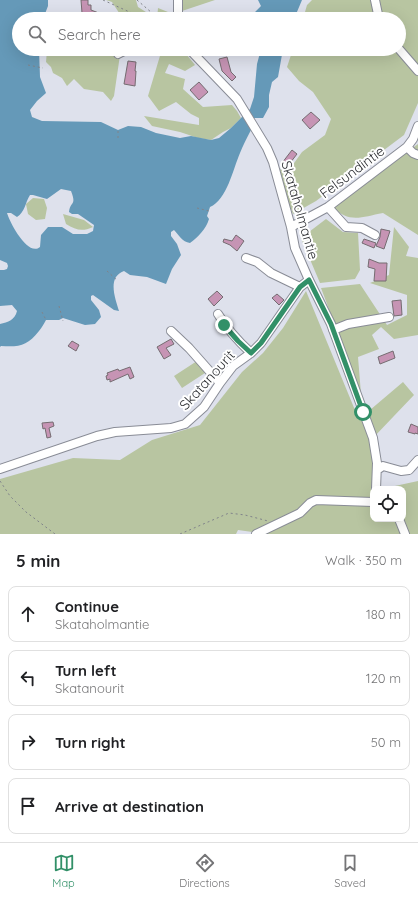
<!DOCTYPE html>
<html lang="en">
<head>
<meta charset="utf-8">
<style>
  body { margin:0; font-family:Quicksand,sans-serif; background:#f2f2f2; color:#202124 }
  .controls { position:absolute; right:12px; bottom:12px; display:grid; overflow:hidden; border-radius:8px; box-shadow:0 4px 16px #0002 }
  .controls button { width:36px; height:36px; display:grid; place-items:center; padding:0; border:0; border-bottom:1px solid #e0e0e0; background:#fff; color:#202124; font:20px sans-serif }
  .stop { position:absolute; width:12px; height:12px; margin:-9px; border:3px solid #329068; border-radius:50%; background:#fff }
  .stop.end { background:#329068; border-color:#fff; box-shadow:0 1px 4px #0008 }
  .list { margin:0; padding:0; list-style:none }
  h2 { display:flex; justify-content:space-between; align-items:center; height:52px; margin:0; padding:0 16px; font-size:17px }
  h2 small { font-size:13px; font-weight:400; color:#757577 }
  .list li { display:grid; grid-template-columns:26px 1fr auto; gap:12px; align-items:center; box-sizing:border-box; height:56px; margin:0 8px 8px; padding:0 8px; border:1px solid #e0e0e0; border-radius:8px }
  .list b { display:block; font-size:15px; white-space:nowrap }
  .list p { margin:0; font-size:13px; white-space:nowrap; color:#757577 }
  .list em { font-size:13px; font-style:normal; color:#757577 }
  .icon { flex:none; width:22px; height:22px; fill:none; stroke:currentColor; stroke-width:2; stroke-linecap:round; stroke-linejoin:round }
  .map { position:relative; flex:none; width:418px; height:534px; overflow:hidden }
  .search { position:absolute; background:#fff; box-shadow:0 4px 16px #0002; left:12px; right:12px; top:12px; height:44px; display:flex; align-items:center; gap:10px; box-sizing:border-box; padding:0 14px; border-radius:22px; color:#757577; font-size:15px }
  .sheet { height:308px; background:#fff }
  nav { display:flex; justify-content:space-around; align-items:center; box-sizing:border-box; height:56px; border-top:1px solid #e0e0e0; background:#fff; font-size:11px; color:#757577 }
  nav a { display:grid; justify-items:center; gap:2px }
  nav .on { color:#329068 }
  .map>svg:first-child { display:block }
  .green { fill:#b8c5a1 }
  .water { fill:#6599b8; fill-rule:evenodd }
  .building { fill:#c694b4; stroke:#756c71 }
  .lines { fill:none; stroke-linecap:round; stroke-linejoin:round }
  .minor-casing { stroke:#898c96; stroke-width:10 }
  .path { stroke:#80838a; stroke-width:1; stroke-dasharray:2 3; stroke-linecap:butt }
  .minor { stroke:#fff; stroke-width:8 }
  .route { stroke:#329068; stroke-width:5 }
  .labels { text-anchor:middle; stroke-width:4; stroke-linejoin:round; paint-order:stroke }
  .street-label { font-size:14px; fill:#2e3034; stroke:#fff }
</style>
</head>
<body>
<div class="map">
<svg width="418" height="534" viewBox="0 0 418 534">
  <rect width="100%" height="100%" fill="#dee1ec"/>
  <path class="green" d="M106,0h30l2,7 19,12h-34l-11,-17z
    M182,0h33l-33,11z
    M312,0h106v103l-14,32 -88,66 -23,13 -15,-38 2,-7 7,4 15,-21 23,-17 6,-16 -18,-27 -14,-11 -12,-14 6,-18h106v-30h-96l4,-14z
    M158,8l15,6v5h-16z
    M64,49h38l18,6 -6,41 -3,5 -8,-9 -19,-3 -10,-10 -7,7 -5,-8 -9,-5 -2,-6 -5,-5 1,-12 15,6z
    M162,49h20l13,16 -10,6 -16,-7 -4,9 20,6 -2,10 20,18 29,-2 5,6 4,7 -10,10 -8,4 -12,8 -13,-2 -18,-6 -28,-6 -8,-10 55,9v-7l-8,-4 -15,-12 -17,9 -11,-15z
    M418,144v91l-35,-22c-22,4 -34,11 -51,-7z
    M33,198l11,1 3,9 -2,11 -9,1 -8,-6 -2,-10z
    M63,214l21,6 9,7c-11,5 -17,3 -27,-3z
    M326,219l17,13 15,1 2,37 -5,9 -35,4 -19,-45z
    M394,227l15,20 -3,9 12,2v77l-24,4 -13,-12 -9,8 7,14 -21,8 3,37 -40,-106 39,-4 27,41 20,-10v-20l-37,-12 19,-8z
    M306,291l51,124 13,-5 33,-28 11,13 -41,43v81h30v-30h-22l37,-8v53h-151l-29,-4 -2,4h-236v-55l73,-21 47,2 32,-20 48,-15 42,-53 21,-19 20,-25z
    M197,361l8,12 -23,15 -8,-12z"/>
  <path class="water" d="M0,0h48v6l-5,13h-24v30h20l1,28 6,16 -9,8 -7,9 2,7 10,4 59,1 17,8 10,-4 13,1 15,6 24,5 11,-2 20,4 8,-2 12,-10 19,-19 4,-12 3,-33 4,-15h22l-5,28 -6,5 -3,13v12l-6,11h-13l-2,5 3,7c-4,8 -8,15 -11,23 -7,16 -13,47 -30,54l-3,9 2,3c-3,10 -11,18 -19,24 -8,-1 -11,-8 -16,-13l-3,2v4l6,8 4,11 -9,14 -6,15 -19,-7 -17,-2 -6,-4c-17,6 -9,27 -5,40l-5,-1 -21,-15 -2,1v4l8,10 2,7 -6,7 -10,1 -22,-7 -4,2h-13c-2,4 -4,7 -7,11 -12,15 -19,16 -38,15l-1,1v-23c8,-2 15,-4 17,-13l-5,-6 -12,1v-36h4l3,-1 1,-3 -1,-3 -7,-3zM61,189l10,2c6,15 -1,10 -2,21l3,2h6l16,11 -1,6 -6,3h-14l-11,-7h-14l-7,8 -1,12c-12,10 -30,-24 -33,-34h4l6,4c8,-5 8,-14 13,-22h3l14,4z
    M258,0h44l-8,19h-43l1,-4 9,-9z"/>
  <path class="building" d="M81,0h7v5h3v5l13,5 -2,4h-6l-9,-3 1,-3h-6z
    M227,57l4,15 5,5 -4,4 -10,-10 -3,-12z
    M128,61l8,1 -1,9h1l-1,15 -11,-2z
    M199,82l9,10 -9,8 -9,-10z
    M311,112l9,8 -10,9 -8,-9z
    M292,150l5,4 -10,13 -5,-4z
    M381,229l9,2 -6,18 -8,-3 4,-9z
    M236,235l8,6 -7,10 -7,-6 -7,-3 1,-3 8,2z
    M364,239l12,4 -2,5 -12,-5z
    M369,259l10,4h8l-1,18h-12l1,-12 -7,-2z
    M217,291l6,6 -9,9 -6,-7z
    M277,294l7,6 -5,5 -7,-7z
    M401,300l1,15 -8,1 -2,-15z
    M171,339l3,5 -8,4 5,7 -7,4 -7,-12z
    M72,341l7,4 -3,6 -8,-5z
    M393,351l2,7 -15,6 -2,-7z
    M130,367l4,10 -4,2 -2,-5 -18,8v-3l-3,1 -1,-4 2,-1 -1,-2 11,-4 1,2z
    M53,422l1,4 -5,2 2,9 -4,1 -2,-10 -2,1 -1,-6z
    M411,424l7,3v7l-3,-1v1l-7,-2z"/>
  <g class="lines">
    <defs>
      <path id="minor" d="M375,0l4,19
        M178,19v-19
        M189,49l48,50 30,49 6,14 18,65 4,21 14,32 22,44 42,114 4,25 -1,26
        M399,49l19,22
        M118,54l10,-5
        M407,147l6,6 5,2
        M328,207l18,20 16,1 13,7
        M291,227l37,-20 79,-60 6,-8 5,-13
        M246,258l11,4 14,11 29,14
        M218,314c9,15 20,27 33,39
        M333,330l15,-6 41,-7
        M171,331l18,17 31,35
        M0,469l97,-33 18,-4 56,-4 14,-4 19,-17 16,-24 13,-17 18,-13 10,-10 39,-56 9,-7
        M377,470l6,-4 18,5 8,-1 9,-10
        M399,519l6,15
        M256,534l44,-21 10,-10 6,-3 57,2"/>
    </defs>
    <use href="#minor" class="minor-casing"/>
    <path class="path" d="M103,0l42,19
      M137,0l22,19
      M28,65l15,3
      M118,138v-8
      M197,208l12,3
      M107,271l11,10
      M59,306l4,15
      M42,312l4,8
      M0,481l10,15 16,16 29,22
      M180,534l49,-21 16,2 23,6"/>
    <use href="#minor" class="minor"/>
  </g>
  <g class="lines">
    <path class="route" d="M224,325l14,16 13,12 10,-10 39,-56 9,-7 22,44 32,88"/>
  </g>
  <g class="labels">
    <g class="street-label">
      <text transform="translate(352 172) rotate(-37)" y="5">Felsundintie</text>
      <text transform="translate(300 210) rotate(74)" y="5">Skataholmantie</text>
      <text transform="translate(207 380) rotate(-48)" y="5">Skatanourit</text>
    </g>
  </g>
</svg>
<div class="controls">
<button><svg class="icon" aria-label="locate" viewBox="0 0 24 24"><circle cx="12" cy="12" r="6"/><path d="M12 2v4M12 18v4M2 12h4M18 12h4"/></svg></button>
</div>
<div class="stop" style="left:363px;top:412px"></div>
<div class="stop end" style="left:224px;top:325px"></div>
<div class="search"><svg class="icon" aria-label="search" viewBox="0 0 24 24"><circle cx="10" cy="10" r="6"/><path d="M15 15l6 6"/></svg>Search here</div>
</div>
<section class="sheet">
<h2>5 min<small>Walk · 350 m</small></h2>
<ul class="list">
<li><svg class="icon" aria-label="ahead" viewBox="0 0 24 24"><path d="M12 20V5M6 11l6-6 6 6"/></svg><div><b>Continue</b><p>Skataholmantie</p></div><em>180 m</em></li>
<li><svg class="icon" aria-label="left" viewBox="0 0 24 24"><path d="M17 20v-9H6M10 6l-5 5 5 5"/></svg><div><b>Turn left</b><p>Skatanourit</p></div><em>120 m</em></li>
<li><svg class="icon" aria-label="right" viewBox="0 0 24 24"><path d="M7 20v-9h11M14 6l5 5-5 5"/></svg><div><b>Turn right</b></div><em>50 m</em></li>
<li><svg class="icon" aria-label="arrive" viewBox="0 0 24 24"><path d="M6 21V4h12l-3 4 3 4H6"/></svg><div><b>Arrive at destination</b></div></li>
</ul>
</section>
<nav>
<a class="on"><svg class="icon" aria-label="map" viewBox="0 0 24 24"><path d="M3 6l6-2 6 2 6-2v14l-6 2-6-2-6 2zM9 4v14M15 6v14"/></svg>Map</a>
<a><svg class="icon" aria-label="directions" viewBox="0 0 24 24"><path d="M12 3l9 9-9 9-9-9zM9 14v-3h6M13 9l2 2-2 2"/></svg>Directions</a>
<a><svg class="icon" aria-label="saved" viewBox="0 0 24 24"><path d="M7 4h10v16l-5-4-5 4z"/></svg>Saved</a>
</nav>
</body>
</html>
